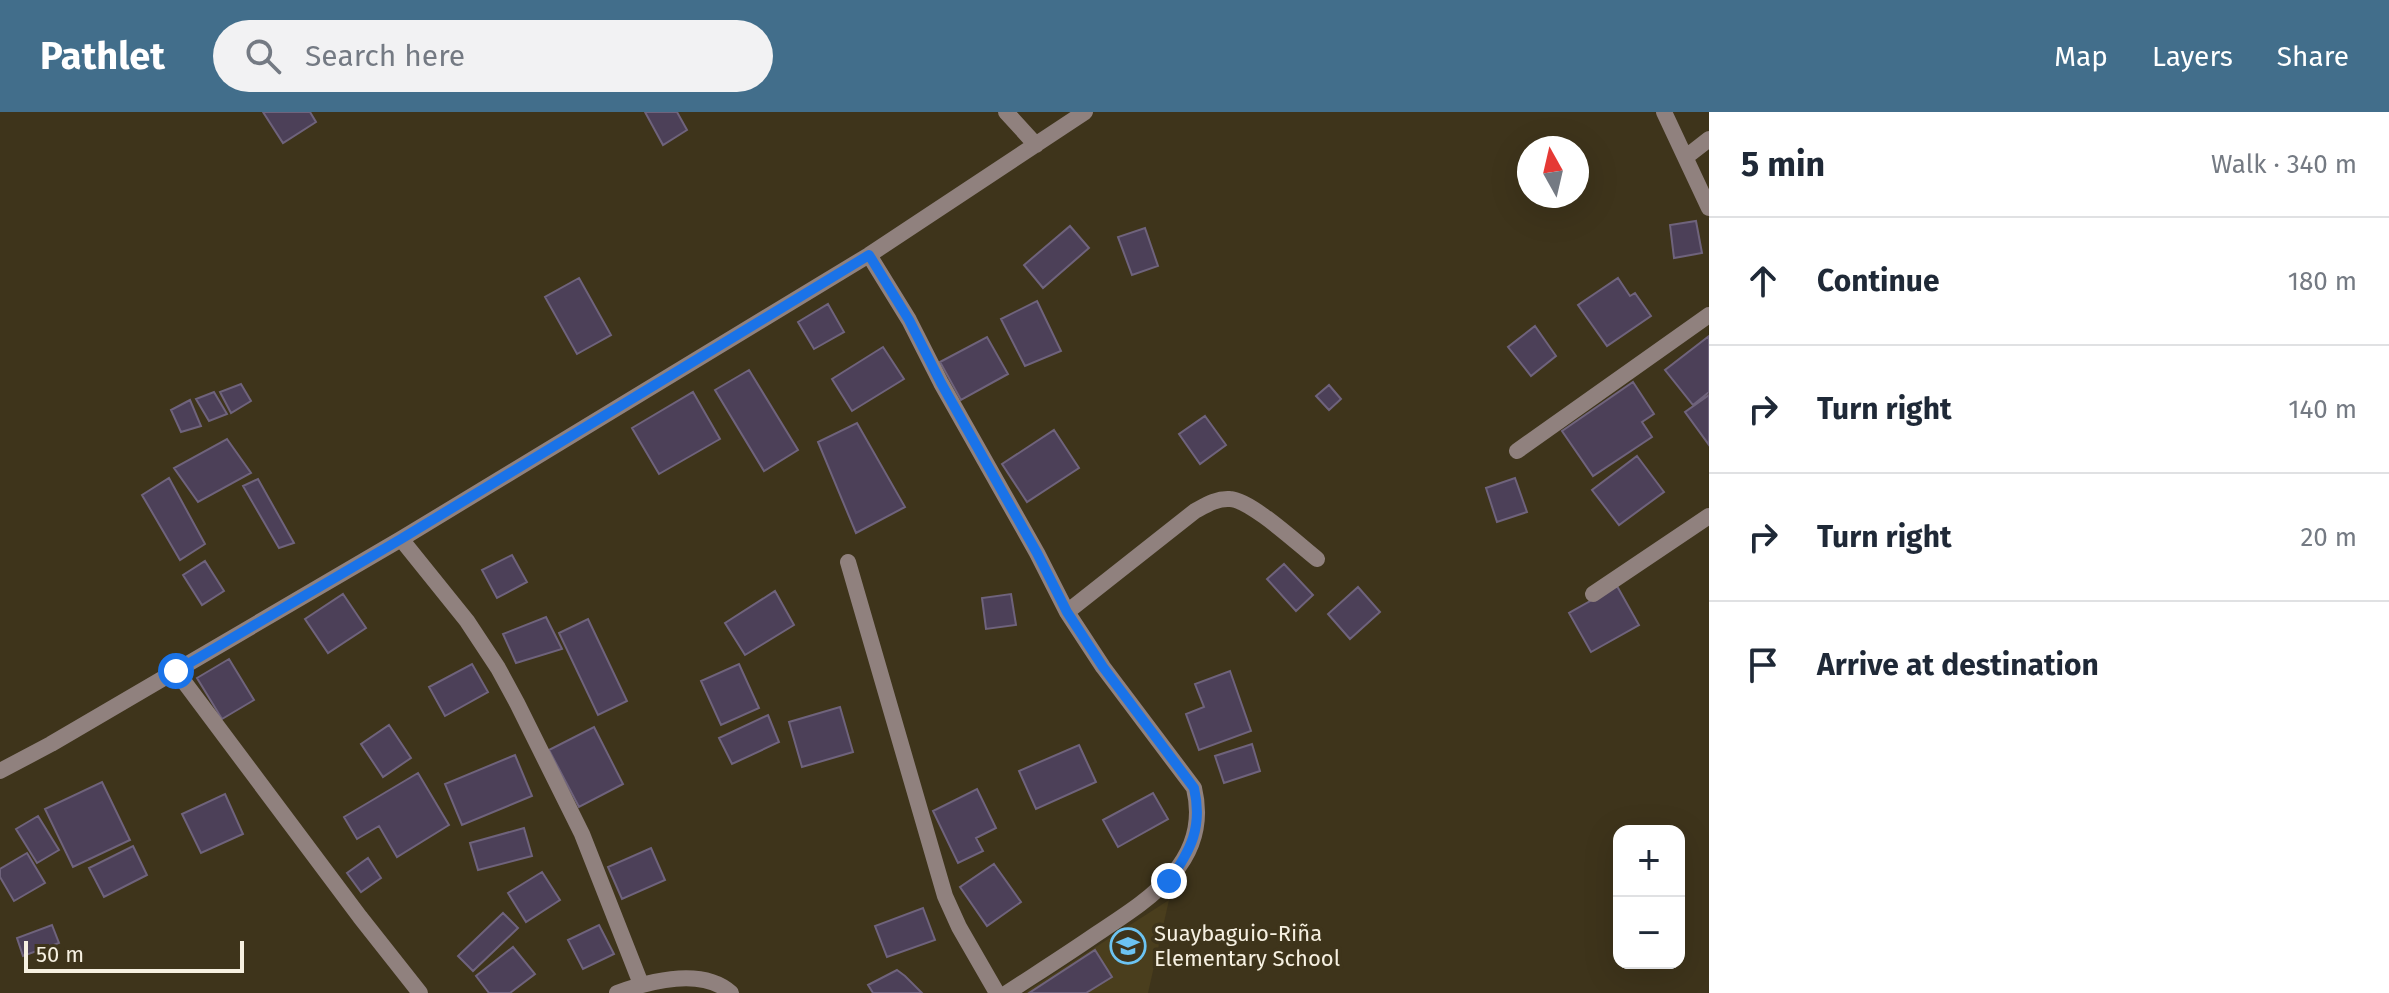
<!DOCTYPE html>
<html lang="en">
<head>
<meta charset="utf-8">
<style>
  body { margin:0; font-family:"Fira Sans",sans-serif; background:#f2f2f3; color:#1f2937 }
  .controls { position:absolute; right:24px; bottom:24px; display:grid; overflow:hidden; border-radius:16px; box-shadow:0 8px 32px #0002 }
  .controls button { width:72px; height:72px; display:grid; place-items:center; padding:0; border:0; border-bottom:2px solid #e0e1e3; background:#fff; color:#1f2937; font:40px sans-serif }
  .compass { position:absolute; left:1517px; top:24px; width:72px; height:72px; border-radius:50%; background:#fff; box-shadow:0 8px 32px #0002; rotate:352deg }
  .scale { position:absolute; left:24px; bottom:20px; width:220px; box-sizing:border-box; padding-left:8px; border:4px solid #f6f0e1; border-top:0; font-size:22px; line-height:28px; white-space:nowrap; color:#f6f0e1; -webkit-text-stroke:6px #3e341b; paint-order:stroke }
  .stop { position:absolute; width:24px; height:24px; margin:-18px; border:6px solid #1a73e8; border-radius:50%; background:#fff }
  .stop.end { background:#1a73e8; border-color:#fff; box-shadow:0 2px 8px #0008 }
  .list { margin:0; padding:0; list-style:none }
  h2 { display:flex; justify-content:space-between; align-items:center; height:104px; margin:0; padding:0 32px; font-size:34px }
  h2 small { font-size:26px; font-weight:400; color:#747a83 }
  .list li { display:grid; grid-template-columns:52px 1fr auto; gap:24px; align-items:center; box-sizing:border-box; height:128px; padding:0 32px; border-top:2px solid #e0e1e3 }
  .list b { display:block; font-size:30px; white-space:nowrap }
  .list em { font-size:26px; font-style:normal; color:#747a83 }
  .icon { flex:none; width:44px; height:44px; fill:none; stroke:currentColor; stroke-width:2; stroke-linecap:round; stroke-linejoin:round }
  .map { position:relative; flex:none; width:1709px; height:881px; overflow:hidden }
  header { display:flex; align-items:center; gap:48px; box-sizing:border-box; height:112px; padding:0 40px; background:#426e8b; color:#fff }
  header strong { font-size:38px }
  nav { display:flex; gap:44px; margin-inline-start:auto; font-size:28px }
  .search { width:560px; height:72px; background:#f2f2f3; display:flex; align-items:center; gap:20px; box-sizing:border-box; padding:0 28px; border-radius:44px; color:#747a83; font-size:30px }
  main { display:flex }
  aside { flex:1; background:#fff }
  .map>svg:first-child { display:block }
  .built { fill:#4a3e1d }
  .building { fill:#4c4058; stroke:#6f637c; stroke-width:2 }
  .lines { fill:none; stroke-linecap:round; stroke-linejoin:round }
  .street { stroke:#90817e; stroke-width:16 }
  .route { stroke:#1a73e8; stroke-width:10 }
  .labels { text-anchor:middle; stroke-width:7; stroke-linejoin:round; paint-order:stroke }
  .poi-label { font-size:22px; fill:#f6f0e1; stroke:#3e341b; text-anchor:start }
</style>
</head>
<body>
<header>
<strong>Pathlet</strong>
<div class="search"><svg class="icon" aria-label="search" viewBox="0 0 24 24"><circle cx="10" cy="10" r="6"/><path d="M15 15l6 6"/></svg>Search here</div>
<nav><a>Map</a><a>Layers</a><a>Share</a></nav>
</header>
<main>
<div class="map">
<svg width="1709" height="881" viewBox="0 0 1709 881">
  <rect width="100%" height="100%" fill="#3e341b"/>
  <path class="built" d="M1169,788l-21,93h-124z"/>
  <path class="building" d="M263,0h47l6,10 -33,21z
    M645,0h32l10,18 -24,15z
    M1696,109l6,32 -28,5 -4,-33z
    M1070,114l19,22 -46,40 -19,-23z
    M1145,116l13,38 -26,9 -14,-38z
    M579,166l32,57 -34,19 -32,-57z
    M1618,166l12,18 5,-3 16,23 -44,30 -29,-41z
    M1037,189l24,50 -36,15 -24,-47z
    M828,192l16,28 -30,17 -16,-27z
    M1535,214l21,30 -25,20 -23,-29z
    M1709,224v56l-16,13 -28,-35z
    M987,225l21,37 -47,26 -21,-38z
    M883,235l21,32 -52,32 -20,-32z
    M749,258l49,80 -34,21 -49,-81z
    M1633,270l21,32 -12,8 10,15 -59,39 -31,-45z
    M241,272l10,17 -20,12 -11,-21z
    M1329,273l12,14 -12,11 -13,-14z
    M214,280l13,22 -18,7 -13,-22z
    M693,280l27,47 -61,35 -27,-46z
    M1709,283v50l-24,-33z
    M190,288l11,26 -20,6 -10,-22z
    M1205,304l21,29 -26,19 -21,-30z
    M857,311l48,84 -49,26 -38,-91z
    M1054,318l25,38 -52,34 -25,-38z
    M227,327l24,34 -53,29 -24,-34z
    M1637,344l27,36 -45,33 -27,-35z
    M169,366l36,66 -25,16 -38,-65z
    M1515,366l12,34 -30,10 -11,-34z
    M258,367l36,64 -15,5 -36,-62z
    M512,443l15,27 -30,16 -15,-28z
    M205,449l19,30 -22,14 -19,-30z
    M1284,452l29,31 -17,16 -29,-32z
    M1617,474l22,39 -48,27 -22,-39z
    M1358,475l22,25 -30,27 -22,-25z
    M775,479l19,34 -49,30 -20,-32z
    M343,482l23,34 -38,25 -23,-34z
    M1011,482l5,31 -30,4 -4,-31z
    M546,505l16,32 -46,14 -13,-29z
    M588,507l39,82 -29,14 -39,-82z
    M229,547l25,41 -32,19 -25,-41z
    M472,552l16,28 -43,24 -16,-29z
    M739,552l20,44 -38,17 -20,-44z
    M1230,559l21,60 -52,19 -13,-36 18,-7 -9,-23z
    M840,595l13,45 -51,15 -13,-45z
    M768,603l11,27 -47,22 -13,-26z
    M389,613l22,33 -28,19 -22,-33z
    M594,615l29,57 -44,23 -30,-57z
    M1252,632l8,27 -36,12 -9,-27z
    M1079,633l17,37 -60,27 -17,-38z
    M515,643l17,41 -70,29 -17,-41z
    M418,661l31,52 -52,32 -18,-31 -22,13 -13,-22z
    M102,670l28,58 -57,27 -28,-58z
    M977,677l19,39 -20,10 7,13 -25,12 -25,-52z
    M1153,681l15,26 -50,28 -15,-27z
    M225,682l18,40 -42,19 -19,-39z
    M38,704l21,34 -22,13 -21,-34z
    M524,716l8,28 -54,14 -8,-27z
    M133,734l14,29 -43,22 -15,-29z
    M651,736l14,32 -43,19 -14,-32z
    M27,741l18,30 -31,18 -14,-24v-8z
    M368,746l13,20 -20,14 -14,-19z
    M994,752l27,38 -34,24 -27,-39z
    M542,760l18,28 -34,22 -18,-29z
    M923,796l12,32 -48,17 -12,-31z
    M503,801l15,15 -45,43 -15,-15z
    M52,813l7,18 -36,13 -6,-18z
    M599,813l15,29 -31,15 -15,-29z
    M513,835l22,27 -25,19h-21l-13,-17z
    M1095,838l17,27 -26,16h-57z
    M897,858l8,6 17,17h-49l-5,-8z"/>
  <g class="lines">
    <path class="street" d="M1006,0l30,33
      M1664,0l45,96
      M1686,45l23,-18
      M869,143l40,65 32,63 96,170 30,59 36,55 91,121c18,74 -46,112 -99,147 -29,20 -59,39 -88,58
      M1517,339l192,-136
      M401,427l66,82 31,47 19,35 65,131 59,150
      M848,450l97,334 14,31 38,66
      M1593,482l116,-78
      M1067,500l128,-101c11,-6 22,-13 35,-12 21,1 69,46 87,60
      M176,559l184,246 60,76
      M0,659l51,-27 350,-205 468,-284 216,-143
      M617,881c33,-12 85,-26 114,0"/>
  </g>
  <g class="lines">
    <path class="route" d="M176,559l225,-132 468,-284 40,65 32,63 96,170 30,59 36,55 91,121c9,39 -3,62 -25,93"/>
  </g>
  <defs>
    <symbol id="school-ring" viewBox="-11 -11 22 22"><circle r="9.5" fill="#3e341b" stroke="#6cc3f2" stroke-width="1.5"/><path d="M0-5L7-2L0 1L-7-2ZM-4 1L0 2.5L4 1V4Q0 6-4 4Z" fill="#6cc3f2"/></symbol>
  </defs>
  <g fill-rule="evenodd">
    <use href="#school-ring" x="1108" y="814" width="40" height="40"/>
  </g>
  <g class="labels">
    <g class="poi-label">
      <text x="1154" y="829">Suaybaguio-Riña<tspan x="1154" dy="25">Elementary School</tspan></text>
    </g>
  </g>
</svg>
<div class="controls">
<button>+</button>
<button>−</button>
</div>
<svg class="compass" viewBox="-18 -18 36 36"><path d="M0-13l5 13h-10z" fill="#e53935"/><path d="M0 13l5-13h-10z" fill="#747a83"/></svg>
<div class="scale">50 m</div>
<div class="stop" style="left:176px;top:559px"></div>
<div class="stop end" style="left:1169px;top:769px"></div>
</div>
<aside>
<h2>5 min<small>Walk · 340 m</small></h2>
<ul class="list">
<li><svg class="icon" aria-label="ahead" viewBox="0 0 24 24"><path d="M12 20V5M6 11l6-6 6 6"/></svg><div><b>Continue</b></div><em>180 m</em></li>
<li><svg class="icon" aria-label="right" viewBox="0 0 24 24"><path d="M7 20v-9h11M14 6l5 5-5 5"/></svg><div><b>Turn right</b></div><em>140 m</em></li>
<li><svg class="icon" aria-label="right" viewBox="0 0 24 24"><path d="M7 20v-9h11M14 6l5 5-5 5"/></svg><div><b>Turn right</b></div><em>20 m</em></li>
<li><svg class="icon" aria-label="arrive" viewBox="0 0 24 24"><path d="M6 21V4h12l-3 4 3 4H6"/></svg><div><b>Arrive at destination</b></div></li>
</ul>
</aside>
</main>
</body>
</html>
